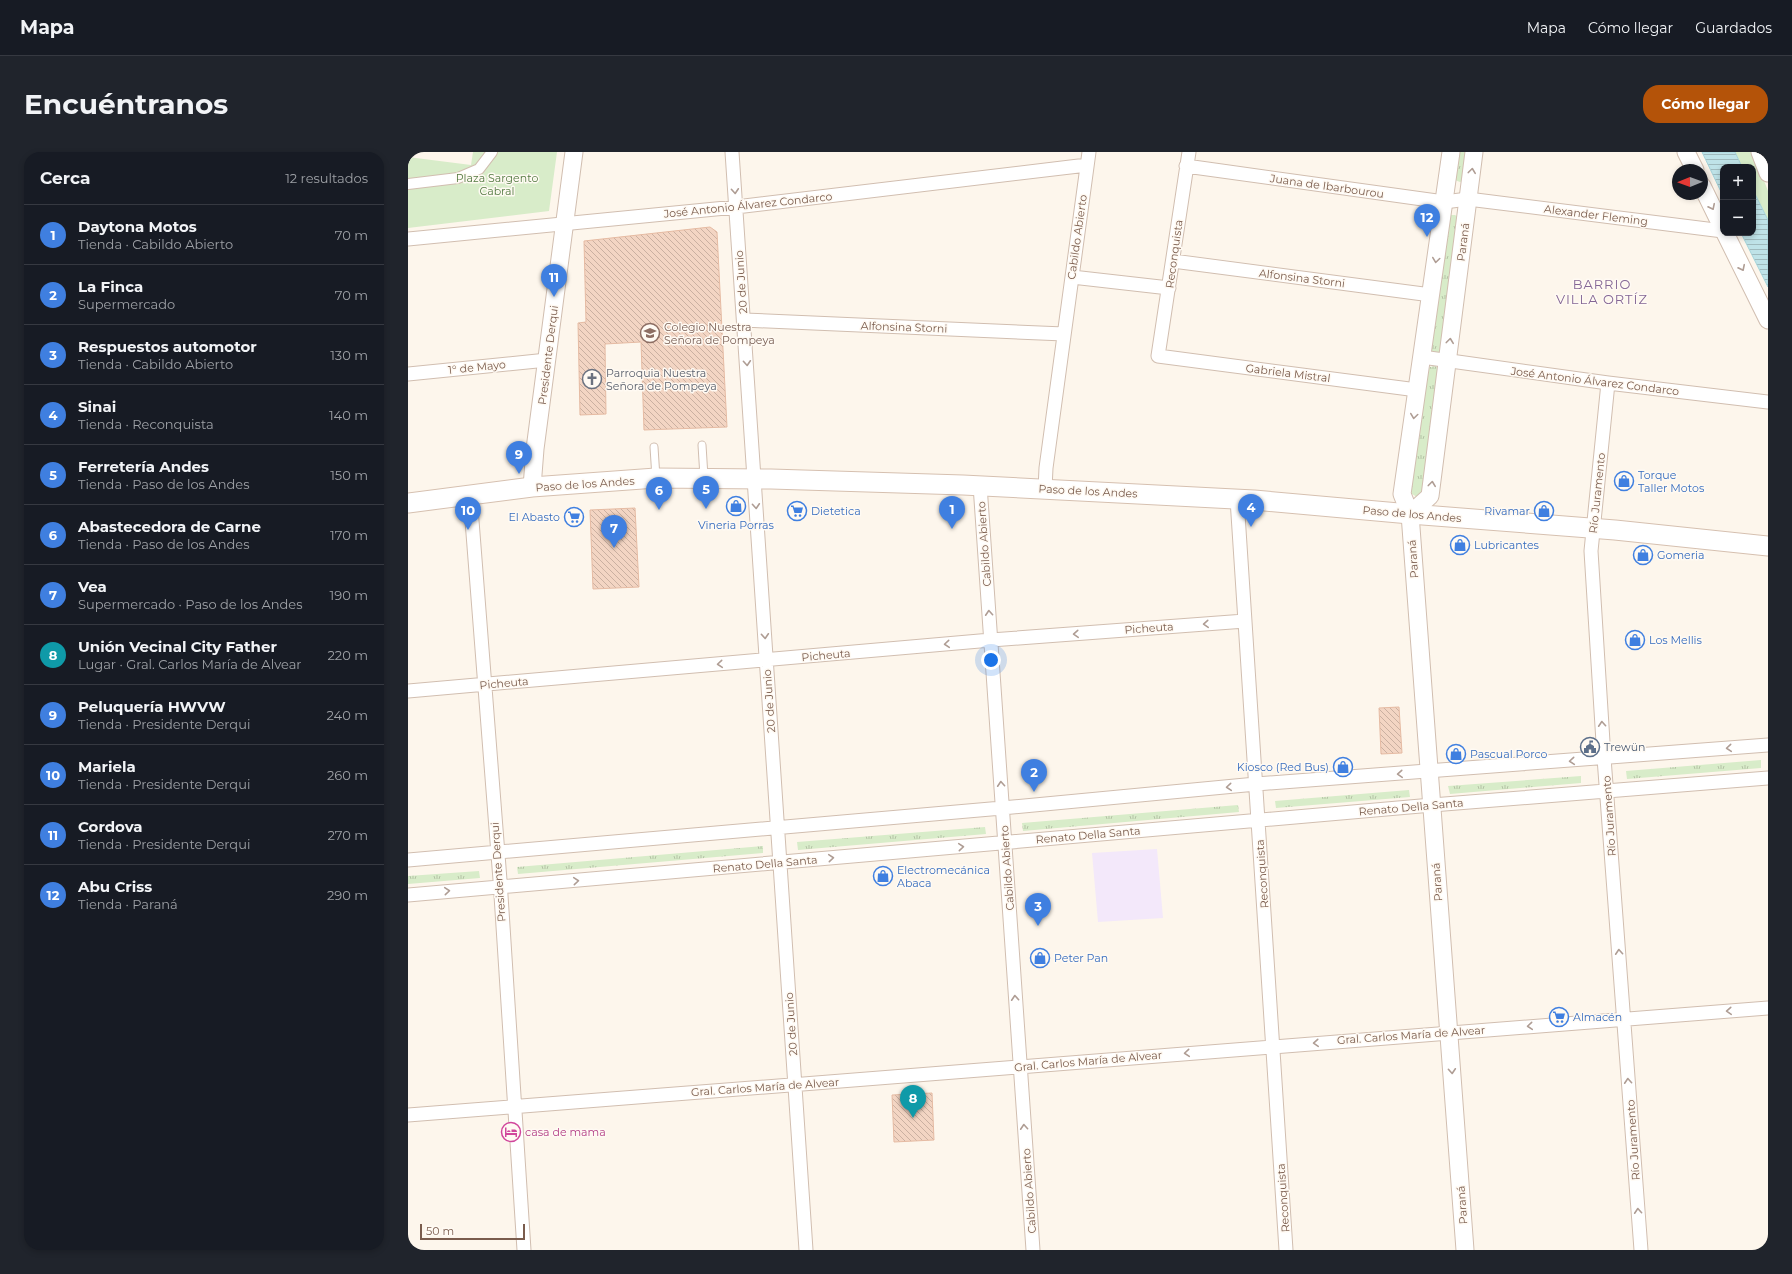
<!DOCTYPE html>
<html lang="es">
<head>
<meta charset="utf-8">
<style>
  body { margin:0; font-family:Montserrat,sans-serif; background:#20242c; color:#f1f3f6 }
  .controls { position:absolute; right:12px; top:12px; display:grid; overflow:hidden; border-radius:8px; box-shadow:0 2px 6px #0003 }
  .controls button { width:36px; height:36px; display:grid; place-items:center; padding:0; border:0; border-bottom:1px solid #363941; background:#171b24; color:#f1f3f6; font:20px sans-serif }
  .compass { position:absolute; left:1264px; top:12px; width:36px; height:36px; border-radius:50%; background:#171b24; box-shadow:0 2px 6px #0003; rotate:269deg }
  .scale { position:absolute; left:12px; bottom:10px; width:105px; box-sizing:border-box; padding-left:4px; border:2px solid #7a5c4d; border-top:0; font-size:11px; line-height:14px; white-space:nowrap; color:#7a5c4d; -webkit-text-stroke:3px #fffaf3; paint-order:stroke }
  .you { position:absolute; left:583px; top:508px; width:14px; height:14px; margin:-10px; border:3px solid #fff; border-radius:50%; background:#1a73e8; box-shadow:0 0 0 6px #1a73e833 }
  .badge { display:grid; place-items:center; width:26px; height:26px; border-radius:50%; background:#b45309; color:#fff; font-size:13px; font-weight:700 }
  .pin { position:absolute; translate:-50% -33px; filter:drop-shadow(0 1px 2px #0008) }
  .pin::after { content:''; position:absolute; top:21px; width:14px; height:12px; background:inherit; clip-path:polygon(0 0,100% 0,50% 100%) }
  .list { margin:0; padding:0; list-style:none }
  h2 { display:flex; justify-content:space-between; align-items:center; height:52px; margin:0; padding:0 16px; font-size:17px }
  h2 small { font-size:13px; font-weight:400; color:#9ea1a6 }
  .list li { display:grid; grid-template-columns:26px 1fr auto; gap:12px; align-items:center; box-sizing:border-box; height:60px; padding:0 16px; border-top:1px solid #363941 }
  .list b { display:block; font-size:15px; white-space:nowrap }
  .list p { margin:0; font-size:13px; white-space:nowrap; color:#9ea1a6 }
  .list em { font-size:13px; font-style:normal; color:#9ea1a6 }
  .map { position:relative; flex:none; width:1360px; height:1098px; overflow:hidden; border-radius:16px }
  header { display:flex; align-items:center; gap:24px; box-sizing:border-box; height:56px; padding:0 20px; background:#171b24; border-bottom:1px solid #363941 }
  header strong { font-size:19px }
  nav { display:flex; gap:22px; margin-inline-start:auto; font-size:14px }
  .intro { display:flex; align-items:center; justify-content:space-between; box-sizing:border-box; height:96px; padding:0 24px }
  h1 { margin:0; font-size:28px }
  .button { padding:10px 18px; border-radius:16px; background:#b45309; color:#fff; font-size:14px; font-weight:700 }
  main { display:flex; gap:24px; padding:0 24px }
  aside { flex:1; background:#171b24; border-radius:16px; box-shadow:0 2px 6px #0003 }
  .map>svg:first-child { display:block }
  .education { fill:#f3e8fa }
  .grass { fill:url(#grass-tufts) }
  .park { fill:#d8ecc9 }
  .water { fill:url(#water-rules); stroke:#a5d3da }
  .building { fill:url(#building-back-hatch); stroke:#e6bba3 }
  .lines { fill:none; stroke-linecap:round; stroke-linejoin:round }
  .service-casing { stroke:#d1beb0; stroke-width:9 }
  .pedestrian-casing { stroke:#d1beb0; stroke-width:12 }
  .minor-casing { stroke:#d1beb0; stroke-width:15 }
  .tertiary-casing { stroke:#d1beb0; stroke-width:19 }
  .secondary-casing { stroke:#d6c0b0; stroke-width:21 }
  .service { stroke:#fff; stroke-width:7 }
  .pedestrian { stroke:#fff; stroke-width:10 }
  .minor { stroke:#fff; stroke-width:13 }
  .tertiary { stroke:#fff; stroke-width:17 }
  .secondary { stroke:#fff; stroke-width:19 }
  .oneway { stroke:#af9d94 }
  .labels { text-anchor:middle; stroke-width:3; stroke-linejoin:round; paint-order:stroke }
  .park-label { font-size:11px; fill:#537a41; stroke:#fffaf3 }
  .street-label { font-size:11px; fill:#7a5c4d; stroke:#fffaf3 }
  .education-label { font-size:11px; fill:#785e54; stroke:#fffaf3; text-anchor:start }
  .worship-label { font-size:11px; fill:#5b616d; stroke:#fffaf3; text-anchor:start }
  .shop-label { font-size:11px; fill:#366cbe; stroke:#fffaf3; text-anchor:start }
  .service-label { font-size:11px; fill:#4e5e75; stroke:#fffaf3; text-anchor:start }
  .hotel-label { font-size:11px; fill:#b23c85; stroke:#fffaf3; text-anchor:start }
  .quarter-label { font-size:13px; letter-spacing:1px; fill:#846695; stroke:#fffaf3 }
</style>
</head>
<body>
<header>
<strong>Mapa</strong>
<nav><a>Mapa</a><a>Cómo llegar</a><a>Guardados</a></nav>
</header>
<div class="intro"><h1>Encuéntranos</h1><a class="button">Cómo llegar</a></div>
<main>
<aside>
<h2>Cerca<small>12 resultados</small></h2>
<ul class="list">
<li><span class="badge" style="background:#3f7fe0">1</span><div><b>Daytona Motos</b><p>Tienda · Cabildo Abierto</p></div><em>70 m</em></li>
<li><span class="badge" style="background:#3f7fe0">2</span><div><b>La Finca</b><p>Supermercado</p></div><em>70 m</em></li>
<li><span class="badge" style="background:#3f7fe0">3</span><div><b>Respuestos automotor</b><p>Tienda · Cabildo Abierto</p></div><em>130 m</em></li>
<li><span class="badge" style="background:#3f7fe0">4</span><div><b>Sinai</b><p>Tienda · Reconquista</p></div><em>140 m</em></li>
<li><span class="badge" style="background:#3f7fe0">5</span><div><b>Ferretería Andes</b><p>Tienda · Paso de los Andes</p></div><em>150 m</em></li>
<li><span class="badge" style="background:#3f7fe0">6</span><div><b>Abastecedora de Carne</b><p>Tienda · Paso de los Andes</p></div><em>170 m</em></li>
<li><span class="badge" style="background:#3f7fe0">7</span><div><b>Vea</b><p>Supermercado · Paso de los Andes</p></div><em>190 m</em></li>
<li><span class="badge" style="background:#0f9aa8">8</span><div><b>Unión Vecinal City Father</b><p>Lugar · Gral. Carlos María de Alvear</p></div><em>220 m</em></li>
<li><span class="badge" style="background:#3f7fe0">9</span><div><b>Peluquería HWVW</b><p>Tienda · Presidente Derqui</p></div><em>240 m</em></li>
<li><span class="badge" style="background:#3f7fe0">10</span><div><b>Mariela</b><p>Tienda · Presidente Derqui</p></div><em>260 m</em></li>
<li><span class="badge" style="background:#3f7fe0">11</span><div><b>Cordova</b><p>Tienda · Presidente Derqui</p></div><em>270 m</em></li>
<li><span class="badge" style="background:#3f7fe0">12</span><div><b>Abu Criss</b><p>Tienda · Paraná</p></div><em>290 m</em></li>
</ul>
</aside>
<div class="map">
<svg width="1360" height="1098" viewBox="0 0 1360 1098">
  <defs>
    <pattern id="grass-tufts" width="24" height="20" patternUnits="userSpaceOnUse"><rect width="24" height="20" fill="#d8ecc9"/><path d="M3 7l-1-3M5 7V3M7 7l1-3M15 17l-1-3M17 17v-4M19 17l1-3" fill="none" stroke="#b4c2a5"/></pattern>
    <pattern id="water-rules" width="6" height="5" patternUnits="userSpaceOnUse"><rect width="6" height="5" fill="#bfe3e8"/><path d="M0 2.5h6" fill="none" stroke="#a0bbbe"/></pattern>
    <pattern id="building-back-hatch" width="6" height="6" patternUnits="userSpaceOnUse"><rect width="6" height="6" fill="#f3d5c3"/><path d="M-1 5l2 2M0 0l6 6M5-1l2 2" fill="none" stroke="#cab0a1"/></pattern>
  </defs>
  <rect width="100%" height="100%" fill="#fdf6ec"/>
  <path class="education" d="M749,697l6,69 -65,4 -6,-69z"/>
  <path class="grass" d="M1050,0h9l-4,29 -3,1 -5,-2z
    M1042,63h5l3,2 -17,135 -8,1 -2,-3z
    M1027,214l3,2 -14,124 -7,5 -5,-3 -1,-3 16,-121 3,-3z
    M1353,608v8l-134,11 -1,-8z
    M1173,624v7l-131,11 -2,-8z
    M1001,638l1,7 -134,11 -1,-7z
    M830,653l1,7 -216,19 -1,-8z
    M577,675l1,7 -188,16 -1,-8z
    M355,694v7l-245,21 -1,-7z
    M71,719l1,7 -72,6v-8z"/>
  <path class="park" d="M65,0h84l-8,59 -141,17v-71l63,8z
    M1327,0h18l15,39v29l-15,-30v-23h-11z"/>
  <path class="water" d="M1294,0h33l7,15h-19v29z
    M1345,38l15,30v67l-27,-54h12z"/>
  <path class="building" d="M302,75l7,5 10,195 -83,3 -3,-88 -36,2 1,70 -26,1 -2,-92 8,-1 -2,-81z
    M227,356l4,79 -46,2 -3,-79z
    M991,555l3,46 -21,1 -2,-46z
    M524,941l2,47 -40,2 -2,-47z"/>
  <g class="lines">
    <defs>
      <path id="service" d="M294,293l2,32
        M246,295l2,31"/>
      <path id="pedestrian" d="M0,32l50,-6 21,-9 13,-17"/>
      <path id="minor" d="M324,0l74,1098
        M781,0l-31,204 259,34
        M778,14l258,36 24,-3 255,32
        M0,87l328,-32 351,-42
        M765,109l258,34
        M664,125l97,11
        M336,168l320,14
        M1014,205l186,26 160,19
        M0,222l139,-14
        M1200,231l-17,168 13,207 37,492
        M572,333l53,765
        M637,337l1,-21 43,-316
        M62,343l30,385 24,370
        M829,347l49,751
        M0,539l583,-51 254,-19
        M0,708l594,-52 254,-24 512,-39
        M0,743l1024,-90 336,-27
        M0,963l1360,-107"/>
      <path id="tertiary" d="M1043,0l-49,342 8,20 55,736
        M1278,0l9,18
        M1352,0l8,21
        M1294,34l21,43
        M1317,81l43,87
        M124,335l3,-38 39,-297
        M1002,362l20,-18 44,-344"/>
      <path id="secondary" d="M0,351l124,-16 124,-9 115,1 192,6 291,15 156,14 205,16 153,16"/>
    </defs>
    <use href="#service" class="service-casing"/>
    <use href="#pedestrian" class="pedestrian-casing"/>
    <use href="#minor" class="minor-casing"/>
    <use href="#tertiary" class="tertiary-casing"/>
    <use href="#secondary" class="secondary-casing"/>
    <use href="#service" class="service"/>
    <use href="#pedestrian" class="pedestrian"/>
    <use href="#minor" class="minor"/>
    <use href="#tertiary" class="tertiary"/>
    <use href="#secondary" class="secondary"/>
  </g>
  <defs><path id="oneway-chevron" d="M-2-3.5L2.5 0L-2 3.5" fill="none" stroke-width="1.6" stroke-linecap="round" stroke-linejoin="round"/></defs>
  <g class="oneway">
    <use href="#oneway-chevron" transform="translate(1064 19) rotate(-83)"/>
    <use href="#oneway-chevron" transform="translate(327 39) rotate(86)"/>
    <use href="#oneway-chevron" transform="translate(1304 55) rotate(64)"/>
    <use href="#oneway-chevron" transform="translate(1028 108) rotate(98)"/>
    <use href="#oneway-chevron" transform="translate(1334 116) rotate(64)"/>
    <use href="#oneway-chevron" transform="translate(1042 189) rotate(-83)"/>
    <use href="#oneway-chevron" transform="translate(339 211) rotate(86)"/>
    <use href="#oneway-chevron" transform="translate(1006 264) rotate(98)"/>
    <use href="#oneway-chevron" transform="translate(1024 332) rotate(-83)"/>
    <use href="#oneway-chevron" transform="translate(348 354) rotate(86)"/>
    <use href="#oneway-chevron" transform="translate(581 461) rotate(-94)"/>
    <use href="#oneway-chevron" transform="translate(798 472) rotate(176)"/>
    <use href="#oneway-chevron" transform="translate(668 482) rotate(176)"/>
    <use href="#oneway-chevron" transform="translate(357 484) rotate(86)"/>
    <use href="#oneway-chevron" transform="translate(539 492) rotate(175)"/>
    <use href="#oneway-chevron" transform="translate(312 512) rotate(175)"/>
    <use href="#oneway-chevron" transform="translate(1194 572) rotate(-94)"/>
    <use href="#oneway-chevron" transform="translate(1321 596) rotate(175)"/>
    <use href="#oneway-chevron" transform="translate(1164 609) rotate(175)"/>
    <use href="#oneway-chevron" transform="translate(992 622) rotate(176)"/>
    <use href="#oneway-chevron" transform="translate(593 632) rotate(-94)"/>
    <use href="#oneway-chevron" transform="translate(821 635) rotate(175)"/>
    <use href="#oneway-chevron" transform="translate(553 695) rotate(-5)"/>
    <use href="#oneway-chevron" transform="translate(423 706) rotate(-5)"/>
    <use href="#oneway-chevron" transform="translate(168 729) rotate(-5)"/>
    <use href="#oneway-chevron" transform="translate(39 739) rotate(-5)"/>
    <use href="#oneway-chevron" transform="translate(1211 800) rotate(-94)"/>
    <use href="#oneway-chevron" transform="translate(607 846) rotate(-94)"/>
    <use href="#oneway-chevron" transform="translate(1321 859) rotate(176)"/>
    <use href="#oneway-chevron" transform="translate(1122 874) rotate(175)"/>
    <use href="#oneway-chevron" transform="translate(908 891) rotate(176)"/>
    <use href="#oneway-chevron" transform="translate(779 901) rotate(175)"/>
    <use href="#oneway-chevron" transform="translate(1044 919) rotate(86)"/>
    <use href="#oneway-chevron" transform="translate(1220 929) rotate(-94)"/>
    <use href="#oneway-chevron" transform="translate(616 975) rotate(-94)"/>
    <use href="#oneway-chevron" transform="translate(1230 1059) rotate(-94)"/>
  </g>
  <defs>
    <symbol id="school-ring" viewBox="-11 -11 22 22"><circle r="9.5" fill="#fffaf3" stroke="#8d6e63" stroke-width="1.5"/><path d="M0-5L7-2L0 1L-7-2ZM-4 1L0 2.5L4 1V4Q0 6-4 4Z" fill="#8d6e63"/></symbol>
    <symbol id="church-ring" viewBox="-11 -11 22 22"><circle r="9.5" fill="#fffaf3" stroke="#6b7280" stroke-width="1.5"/><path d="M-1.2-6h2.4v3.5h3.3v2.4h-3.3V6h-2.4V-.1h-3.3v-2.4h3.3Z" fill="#6b7280"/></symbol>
    <symbol id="shop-ring" viewBox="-11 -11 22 22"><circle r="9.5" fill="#fffaf3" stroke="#3f7fe0" stroke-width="1.5"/><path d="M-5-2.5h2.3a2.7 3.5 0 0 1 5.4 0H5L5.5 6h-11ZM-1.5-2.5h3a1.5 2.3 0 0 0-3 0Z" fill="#3f7fe0"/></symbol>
    <symbol id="supermarket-ring" viewBox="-11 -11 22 22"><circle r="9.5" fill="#fffaf3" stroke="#3f7fe0" stroke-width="1.5"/><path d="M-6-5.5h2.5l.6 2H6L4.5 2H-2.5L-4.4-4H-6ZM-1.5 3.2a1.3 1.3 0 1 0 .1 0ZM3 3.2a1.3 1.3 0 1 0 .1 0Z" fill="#3f7fe0"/></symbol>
    <symbol id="civic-ring" viewBox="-11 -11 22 22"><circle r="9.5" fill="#fffaf3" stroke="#5c6f8a" stroke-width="1.5"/><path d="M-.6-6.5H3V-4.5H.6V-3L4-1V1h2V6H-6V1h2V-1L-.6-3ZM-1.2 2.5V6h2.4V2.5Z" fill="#5c6f8a"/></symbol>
    <symbol id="hotel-ring" viewBox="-11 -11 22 22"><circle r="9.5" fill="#fffaf3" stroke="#d1479c" stroke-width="1.5"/><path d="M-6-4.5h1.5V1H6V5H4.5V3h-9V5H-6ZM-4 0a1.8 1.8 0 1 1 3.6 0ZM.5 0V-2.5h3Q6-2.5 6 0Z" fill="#d1479c"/></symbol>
  </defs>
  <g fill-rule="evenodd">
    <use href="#school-ring" x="231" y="170" width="22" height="22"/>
    <use href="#church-ring" x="173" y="216" width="22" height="22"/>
    <use href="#shop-ring" x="1205" y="318" width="22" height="22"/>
    <use href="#shop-ring" x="317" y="343" width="22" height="22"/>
    <use href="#supermarket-ring" x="378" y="348" width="22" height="22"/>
    <use href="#shop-ring" x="1125" y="348" width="22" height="22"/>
    <use href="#supermarket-ring" x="155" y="354" width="22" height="22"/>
    <use href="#shop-ring" x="1041" y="382" width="22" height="22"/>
    <use href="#shop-ring" x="1224" y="392" width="22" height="22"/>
    <use href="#shop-ring" x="1216" y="477" width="22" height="22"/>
    <use href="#civic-ring" x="1171" y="584" width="22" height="22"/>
    <use href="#shop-ring" x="1037" y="591" width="22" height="22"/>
    <use href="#shop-ring" x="924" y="604" width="22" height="22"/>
    <use href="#shop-ring" x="464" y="713" width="22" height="22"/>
    <use href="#shop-ring" x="621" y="795" width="22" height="22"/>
    <use href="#supermarket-ring" x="1140" y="854" width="22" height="22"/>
    <use href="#hotel-ring" x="92" y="969" width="22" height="22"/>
  </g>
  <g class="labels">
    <g class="park-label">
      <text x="89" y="30">Plaza Sargento<tspan x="89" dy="13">Cabral</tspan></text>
    </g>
    <g class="street-label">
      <text transform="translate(919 34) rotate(8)" y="4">Juana de Ibarbourou</text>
      <text transform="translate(340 53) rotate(-6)" y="4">José Antonio Álvarez Condarco</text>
      <text transform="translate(1188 63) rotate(7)" y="4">Alexander Fleming</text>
      <text transform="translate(669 85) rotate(-82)" y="4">Cabildo Abierto</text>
      <text transform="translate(1055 90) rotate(-83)" y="4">Paraná</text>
      <text transform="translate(766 102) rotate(-82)" y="4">Reconquista</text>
      <text transform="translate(894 126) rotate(7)" y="4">Alfonsina Storni</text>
      <text transform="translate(333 130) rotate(-94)" y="4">20 de Junio</text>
      <text transform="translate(496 175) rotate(2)" y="4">Alfonsina Storni</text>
      <text transform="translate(140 203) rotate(-83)" y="4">Presidente Derqui</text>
      <text transform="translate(69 215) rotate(-6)" y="4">1° de Mayo</text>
      <text transform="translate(880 221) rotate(7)" y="4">Gabriela Mistral</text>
      <text transform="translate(1187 229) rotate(7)" y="4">José Antonio Álvarez Condarco</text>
      <text transform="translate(177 332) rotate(-4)" y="4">Paso de los Andes</text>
      <text transform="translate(680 339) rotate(3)" y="4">Paso de los Andes</text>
      <text transform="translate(1189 341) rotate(-84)" y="4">Río Juramento</text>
      <text transform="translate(1004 362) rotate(5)" y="4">Paso de los Andes</text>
      <text transform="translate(576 392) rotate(-94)" y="4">Cabildo Abierto</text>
      <text transform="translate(1005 407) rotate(-94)" y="4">Paraná</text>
      <text transform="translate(741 476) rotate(-4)" y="4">Picheuta</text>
      <text transform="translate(418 503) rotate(-5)" y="4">Picheuta</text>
      <text transform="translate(96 531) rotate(-5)" y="4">Picheuta</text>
      <text transform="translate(361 549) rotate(-94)" y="4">20 de Junio</text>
      <text transform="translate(1003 655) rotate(-5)" y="4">Renato Della Santa</text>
      <text transform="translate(1201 664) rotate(-94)" y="4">Río Juramento</text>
      <text transform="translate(680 683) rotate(-5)" y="4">Renato Della Santa</text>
      <text transform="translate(357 712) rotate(-5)" y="4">Renato Della Santa</text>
      <text transform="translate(599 716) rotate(-94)" y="4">Cabildo Abierto</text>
      <text transform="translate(90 720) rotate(-94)" y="4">Presidente Derqui</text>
      <text transform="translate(854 722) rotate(-94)" y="4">Reconquista</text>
      <text transform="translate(1029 730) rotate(-94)" y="4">Paraná</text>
      <text transform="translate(383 872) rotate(-94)" y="4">20 de Junio</text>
      <text transform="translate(1003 883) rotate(-4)" y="4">Gral. Carlos María de Alvear</text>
      <text transform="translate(680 909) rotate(-5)" y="4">Gral. Carlos María de Alvear</text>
      <text transform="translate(357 935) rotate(-4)" y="4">Gral. Carlos María de Alvear</text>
      <text transform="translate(1225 988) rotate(-94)" y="4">Río Juramento</text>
      <text transform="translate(621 1039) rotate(-94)" y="4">Cabildo Abierto</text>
      <text transform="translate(875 1046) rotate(-94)" y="4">Reconquista</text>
      <text transform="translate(1054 1053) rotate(-94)" y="4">Paraná</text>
    </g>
    <g class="education-label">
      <text x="256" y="179">Colegio Nuestra<tspan x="256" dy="13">Señora de Pompeya</tspan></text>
    </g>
    <g class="worship-label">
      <text x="198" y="225">Parroquia Nuestra<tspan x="198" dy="13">Señora de Pompeya</tspan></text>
    </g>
    <g class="shop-label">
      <text x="1230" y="327">Torque<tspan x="1230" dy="13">Taller Motos</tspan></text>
      <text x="403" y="363">Dietetica</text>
      <text x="1122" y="363" text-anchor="end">Rivamar</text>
      <text x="152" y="369" text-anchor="end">El Abasto</text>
      <text x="328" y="377" text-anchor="middle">Vineria Porras</text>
      <text x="1066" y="397">Lubricantes</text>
      <text x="1249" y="407">Gomeria</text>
      <text x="1241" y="492">Los Mellis</text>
      <text x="1062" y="606">Pascual Porco</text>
      <text x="921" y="619" text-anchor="end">Kiosco (Red Bus)</text>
      <text x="489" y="722">Electromecánica<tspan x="489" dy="13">Abaca</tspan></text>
      <text x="646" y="810">Peter Pan</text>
      <text x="1165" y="869">Almacén</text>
    </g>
    <g class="service-label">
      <text x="1196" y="599">Trewün</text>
    </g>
    <g class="hotel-label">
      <text x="117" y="984">casa de mama</text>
    </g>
    <g class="quarter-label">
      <text x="1194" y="137">BARRIO<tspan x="1194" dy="15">VILLA ORTÍZ</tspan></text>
    </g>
  </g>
</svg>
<div class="controls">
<button>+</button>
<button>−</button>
</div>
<svg class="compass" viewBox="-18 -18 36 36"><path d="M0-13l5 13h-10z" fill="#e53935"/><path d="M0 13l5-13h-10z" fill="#9ea1a6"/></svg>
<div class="scale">50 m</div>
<div class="you"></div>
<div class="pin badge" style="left:544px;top:377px;background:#3f7fe0">1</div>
<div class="pin badge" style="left:626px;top:640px;background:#3f7fe0">2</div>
<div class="pin badge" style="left:630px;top:774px;background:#3f7fe0">3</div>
<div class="pin badge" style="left:843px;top:375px;background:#3f7fe0">4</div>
<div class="pin badge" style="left:298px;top:357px;background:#3f7fe0">5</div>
<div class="pin badge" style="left:251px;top:358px;background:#3f7fe0">6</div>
<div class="pin badge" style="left:206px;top:396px;background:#3f7fe0">7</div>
<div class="pin badge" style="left:505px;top:966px;background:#0f9aa8">8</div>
<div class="pin badge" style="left:111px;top:322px;background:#3f7fe0">9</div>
<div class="pin badge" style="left:60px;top:378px;background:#3f7fe0">10</div>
<div class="pin badge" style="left:146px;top:145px;background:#3f7fe0">11</div>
<div class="pin badge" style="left:1019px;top:85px;background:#3f7fe0">12</div>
</div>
</main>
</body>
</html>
